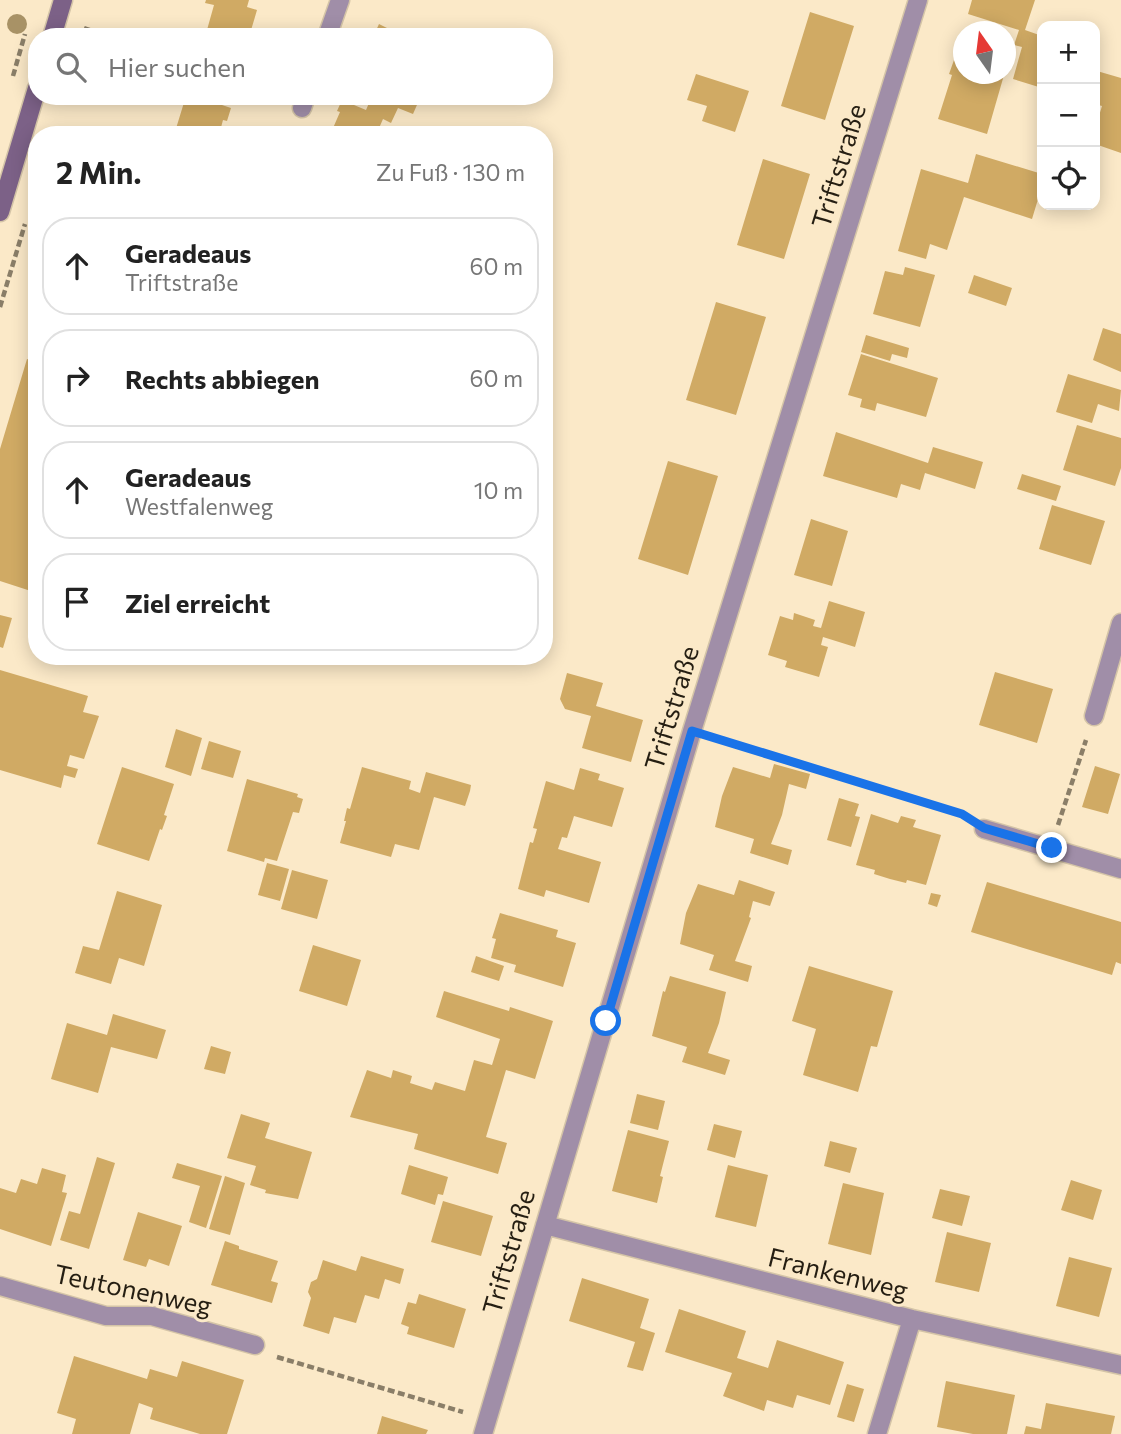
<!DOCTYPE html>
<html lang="de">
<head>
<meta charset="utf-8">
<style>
  body { margin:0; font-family:Commissioner,sans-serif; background:#f2f2f2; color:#222 }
  .controls { position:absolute; right:21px; top:21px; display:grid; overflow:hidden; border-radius:14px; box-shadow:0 4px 18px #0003 }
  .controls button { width:63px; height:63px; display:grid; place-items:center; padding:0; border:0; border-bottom:2px solid #e0e0e0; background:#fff; color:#222; font:35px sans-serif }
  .compass { position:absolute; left:953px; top:21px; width:63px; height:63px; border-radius:50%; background:#fff; box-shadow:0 4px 18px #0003; rotate:346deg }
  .stop { position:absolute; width:21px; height:21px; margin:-16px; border:5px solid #1a73e8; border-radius:50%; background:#fff }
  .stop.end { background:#1a73e8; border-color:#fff; box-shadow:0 2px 7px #0008 }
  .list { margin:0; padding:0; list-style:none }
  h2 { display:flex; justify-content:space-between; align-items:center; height:91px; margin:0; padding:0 28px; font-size:30px }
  h2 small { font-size:23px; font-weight:400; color:#767676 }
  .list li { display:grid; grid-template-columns:46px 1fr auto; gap:21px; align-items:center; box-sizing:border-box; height:98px; margin:0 14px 14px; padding:0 14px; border:2px solid #e0e0e0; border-radius:28px }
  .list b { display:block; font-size:26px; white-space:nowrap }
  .list p { margin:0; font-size:23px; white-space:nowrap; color:#767676 }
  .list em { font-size:23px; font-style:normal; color:#767676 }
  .icon { flex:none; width:38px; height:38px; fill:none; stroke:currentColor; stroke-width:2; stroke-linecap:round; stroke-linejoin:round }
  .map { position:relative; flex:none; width:1121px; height:1434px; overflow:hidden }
  .search { position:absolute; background:#fff; box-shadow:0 4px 18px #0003; left:28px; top:28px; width:525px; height:77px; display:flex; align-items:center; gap:18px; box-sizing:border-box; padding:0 24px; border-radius:28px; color:#767676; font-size:26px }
  .panel { position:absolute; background:#fff; box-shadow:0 4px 18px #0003; left:28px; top:126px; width:525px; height:539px; border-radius:28px }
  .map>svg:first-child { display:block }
  .building { fill:#d0aa64 }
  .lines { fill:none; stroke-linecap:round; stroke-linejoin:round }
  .minor-casing { stroke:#d4c4a7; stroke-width:21 }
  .secondary-casing { stroke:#d4c4a7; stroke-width:21 }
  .path { stroke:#8a7e68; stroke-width:4.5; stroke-dasharray:7 3.5; stroke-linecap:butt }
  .minor { stroke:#a08ea8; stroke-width:18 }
  .secondary { stroke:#7c6187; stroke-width:18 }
  .tree { fill:#a89266 }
  .route { stroke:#1a73e8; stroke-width:9 }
  .labels { text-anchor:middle; stroke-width:6; stroke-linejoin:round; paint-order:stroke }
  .street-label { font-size:26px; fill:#251e12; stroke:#fbe9c8 }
</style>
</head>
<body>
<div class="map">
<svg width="1121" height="1434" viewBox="0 0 1121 1434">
  <rect width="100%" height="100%" fill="#fbe9c8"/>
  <path class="building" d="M206,0h43l-2,7 10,3 -8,27h-44l9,-32 -9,-2z
    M972,0h63l-10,30 17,6v52l-29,-9 9,-32 -8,-2 5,-15 -51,-16z
    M810,12l44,14 -29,94 -44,-14z
    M379,24l26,13h-32z
    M954,60l9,3v11l41,1 -17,59 -49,-15 14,-44 -3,-1z
    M1097,71l24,7v75l-26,-9v-15l7,-23 -7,-2v-25z
    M696,74l53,17 -14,41 -33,-11 5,-15 -20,-6z
    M186,96h9l36,12 -4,13 -4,-1 -4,15h-45z
    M372,96l48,2 -7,16 -15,-6 -7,15 -8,-4 -7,16h-46l10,-23 -3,-1 5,-11 24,10z
    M976,154l66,20v12l-10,33 -68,-22 -17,53 -17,-6 -4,15 -28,-8 23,-82 47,14z
    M763,159l47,15 -26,85 -47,-14z
    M905,267l30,8 -15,52 -47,-13 12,-43 18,4z
    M974,275l38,13 -6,18 -38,-13z
    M716,302l50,15 -30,98 -50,-15z
    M1103,328l18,6v38l-28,-12z
    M866,335l43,13 -2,10 -15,-4 -2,7 -29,-9z
    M861,354l77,24 -12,39 -49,-14 -2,8 -15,-4 2,-8 -14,-4z
    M27,359l10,3v231l-37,-12v-132z
    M1068,374l53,16 -2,21 -21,-7 -6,19 -36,-11z
    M1077,425l44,13v30l-6,18 -52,-16z
    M836,432l92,31 5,-16 50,15 -8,27 -50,-16 -5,17 -19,-6 -4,14 -74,-22z
    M668,461l50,15 -30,99 -50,-16z
    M1022,474l39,12 -5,15 -39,-12z
    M1052,505l53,16 -14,44 -52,-16z
    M811,519l37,12 -16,55 -38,-11z
    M829,601l36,11 -10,35 -32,-10 -2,8 7,2 -9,30 -34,-10 2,-6 -19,-6 12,-39 13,4 1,-7 21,7 -2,6 8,2z
    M0,615l12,3 -9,30 -3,-1z
    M282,656h30l-3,9z
    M0,670l88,26 -5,16 16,4 -15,43 -14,-4 -3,11 11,3 -3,9 -11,-3 -3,13 -61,-18z
    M995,672l58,17 -16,54 -58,-18z
    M567,673l36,10 -7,23 47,14 -12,42 -49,-14 9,-32 -26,-7 -5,-10z
    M176,729l26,9 -11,38 -26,-9z
    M209,741l32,10 -8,27 -32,-9z
    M774,764l36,10 -4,15 -17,-5 -7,31 -11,29 21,6 -4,15 -38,-12 4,-14 -39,-12 7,-31 11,-29 37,11z
    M1095,766l25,8 -12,40 -26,-7z
    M122,767l52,17 -10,31 3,1 -5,14 -2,-1 -11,32 -52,-17z
    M362,767l49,14 -2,8 11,4 6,-21 45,13 -1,6 -5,15 -31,-9 -15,53 -24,-6 -4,13 -51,-14 6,-22h-2l3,-13 3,1z
    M580,768l20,6 -2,6 26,8 -12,39 -38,-11 -7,22 -5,-1 -4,12 43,13 -12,41 -43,-13 -2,7 -26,-8 12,-47 3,1 4,-14 -4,-1 13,-47 28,9z
    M247,779l51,15 -1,3 6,2 -4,14 -6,-1 -16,49 -12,-3 -1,4 -37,-11z
    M839,798l20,6 -4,12 5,1 -9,30 -24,-7z
    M871,814l27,9 3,-7 15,4 -3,7 28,8 -15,50 -19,-5 -1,3 -16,-4 -16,-5 1,-4 -19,-5z
    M267,863l22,6 -9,32 -22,-6z
    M292,870l36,10 -11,39 -36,-10z
    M739,880l36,12 -5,14 -17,-5 -4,16 2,1 -16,43 17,5 -4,16 -39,-12 5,-15 -34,-11 6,-31 12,-29 36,11z
    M987,882l134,40v42l-5,-2 -4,13 -141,-43z
    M117,891l45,14 -18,61 -25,-8 -8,26 -36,-11 8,-27 16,4z
    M931,893l10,2 -4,12 -9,-3z
    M500,913l58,17 -2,7 20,6 -13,44 -49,-15 2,-7 -25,-7 5,-19 -4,-1z
    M313,945l48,15 -14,46 -48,-15z
    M476,956l28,10 -5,15 -28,-9z
    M809,966l84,25 -16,56 -6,-1 -13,46 -55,-17 13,-46 -24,-8z
    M670,976l56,16 -7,31 -11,30 22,7 -5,15 -43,-13 5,-15 -35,-11 11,-45 2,1z
    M444,991l65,20 1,-4 43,14 -18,58 -29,-9 -20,67 21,6 -9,31 -84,-25 4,-15 -68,-17 17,-47 24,8 2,-8 19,6 -2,7 22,7 3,-8 30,9 9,-31 18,5 8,-26 -64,-22z
    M113,1014l53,16 -9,29 -46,-12 -13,46 -47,-14 16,-56 40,12z
    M211,1046l20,6 -6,22 -21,-5z
    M637,1094l28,7 -7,29 -28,-7z
    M241,1114l29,9 -5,15 47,14 -14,47 -33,-6 1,-3 -16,-5 6,-19 -29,-8z
    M714,1124l28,7 -7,27 -28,-8z
    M628,1130l41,11 -9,35 3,1 -6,26 -45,-12z
    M830,1141l27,7 -7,25 -26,-7z
    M97,1157l18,6 -26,86 -29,-9 9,-29 11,3z
    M177,1163l45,13 -16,52 -17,-6 11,-36 -28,-8z
    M409,1165l39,12 -5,18 -5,-1 -3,11 -34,-11z
    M728,1165l40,10 -12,52 -41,-10z
    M42,1168l24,7 -4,17 5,1 -16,53 -51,-17v-41l16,5 5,-14 16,5z
    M225,1176l20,7 -15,52 -21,-6z
    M1071,1180l31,10 -9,30 -32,-10z
    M843,1183l41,10 -13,62 -43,-11z
    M940,1189l30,7 -8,30 -30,-8z
    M443,1201l50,15 -12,40 -50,-14z
    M138,1212l44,14 -13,40 -20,-7 -3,8 -23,-7z
    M947,1232l44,11 -12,49 -44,-10z
    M225,1241l14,5v3l39,12 -7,20 7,2 -6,20 -61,-18z
    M361,1256l43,13 -4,15 -15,-5 -6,20 -14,-4 -9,28 -22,-6 -5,17 -26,-8 8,-28 -3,-6 3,-10 6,-3 6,-19 33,11z
    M1069,1257l43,11 -13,49 -43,-11z
    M582,1278l67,21 -9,29 15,5 -12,38 -16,-4 8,-25 -66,-21z
    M419,1294l47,15 -12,39 -47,-14 2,-7 -8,-3 7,-22 8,2z
    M679,1309l67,22 -9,27 31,10 9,-28 67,22 -14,43 -33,-10 -4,13 -26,-8 -3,11 -41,-15 9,-23 -67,-21z
    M74,1356l73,23 3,-10 27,8 5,-16 62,19 -17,54h-27l-50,-15 3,-11 -14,-5 -9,31h-58l4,-15 -19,-6z
    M946,1381l69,14 -8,39h-34l-36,-7z
    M847,1384l17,5 -10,33 -17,-5z
    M1046,1403l69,13 -4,18h-87l2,-8 15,3z
    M382,1416l46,14 -2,4h-49z"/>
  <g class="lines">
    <defs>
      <path id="minor" d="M327,37l13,-37
        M302,108l4,-12
        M1094,716l27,-93
        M984,829l137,40
        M545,1225l367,94 209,46
        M0,1286l106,30h46l103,29
        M483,1434l209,-703 226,-731
        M877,1434l35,-115"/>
      <path id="secondary" d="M52,37l11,-37
        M0,212l37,-124"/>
    </defs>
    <use href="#minor" class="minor-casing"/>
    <use href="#secondary" class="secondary-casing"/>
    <path class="path" d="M84,28l24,9
      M13,76l12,-42
      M0,307l25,-83
      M716,739l249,77
      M1058,825l28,-85
      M277,1357l186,55"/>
    <use href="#minor" class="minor"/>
    <use href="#secondary" class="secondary"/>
  </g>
  <circle class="tree" cx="17" cy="24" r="10"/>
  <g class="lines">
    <path class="route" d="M606,1021l86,-290 270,83 22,14 68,20"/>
  </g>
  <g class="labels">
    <g class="street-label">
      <text transform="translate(839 166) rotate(-73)" y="9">Triftstraße</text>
      <text transform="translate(672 708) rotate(-73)" y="9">Triftstraße</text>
      <text transform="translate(509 1252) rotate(-74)" y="9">Triftstraße</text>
      <text transform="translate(838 1274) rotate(14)" y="9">Frankenweg</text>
      <text transform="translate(133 1290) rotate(12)" y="9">Teutonenweg</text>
    </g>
  </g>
</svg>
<div class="controls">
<button>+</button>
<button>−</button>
<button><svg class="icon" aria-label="locate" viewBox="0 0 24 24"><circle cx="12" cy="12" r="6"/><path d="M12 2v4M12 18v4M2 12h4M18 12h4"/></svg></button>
</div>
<svg class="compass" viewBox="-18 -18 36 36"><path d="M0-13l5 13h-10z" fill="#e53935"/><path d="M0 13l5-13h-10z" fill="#767676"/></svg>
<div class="stop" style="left:606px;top:1021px"></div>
<div class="stop end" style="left:1052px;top:848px"></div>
<div class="search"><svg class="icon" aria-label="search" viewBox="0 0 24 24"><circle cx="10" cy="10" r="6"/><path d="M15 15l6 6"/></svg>Hier suchen</div>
<section class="panel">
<h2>2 Min.<small>Zu Fuß · 130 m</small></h2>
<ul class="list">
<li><svg class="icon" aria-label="ahead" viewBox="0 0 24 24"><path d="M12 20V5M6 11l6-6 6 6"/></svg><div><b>Geradeaus</b><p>Triftstraße</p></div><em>60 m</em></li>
<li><svg class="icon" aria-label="right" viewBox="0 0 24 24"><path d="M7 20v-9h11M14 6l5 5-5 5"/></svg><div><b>Rechts abbiegen</b></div><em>60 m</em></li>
<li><svg class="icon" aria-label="ahead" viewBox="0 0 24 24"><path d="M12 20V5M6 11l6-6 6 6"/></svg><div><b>Geradeaus</b><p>Westfalenweg</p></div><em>10 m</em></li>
<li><svg class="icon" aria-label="arrive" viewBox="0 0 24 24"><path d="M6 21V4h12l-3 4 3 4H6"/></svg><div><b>Ziel erreicht</b></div></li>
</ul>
</section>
</div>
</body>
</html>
